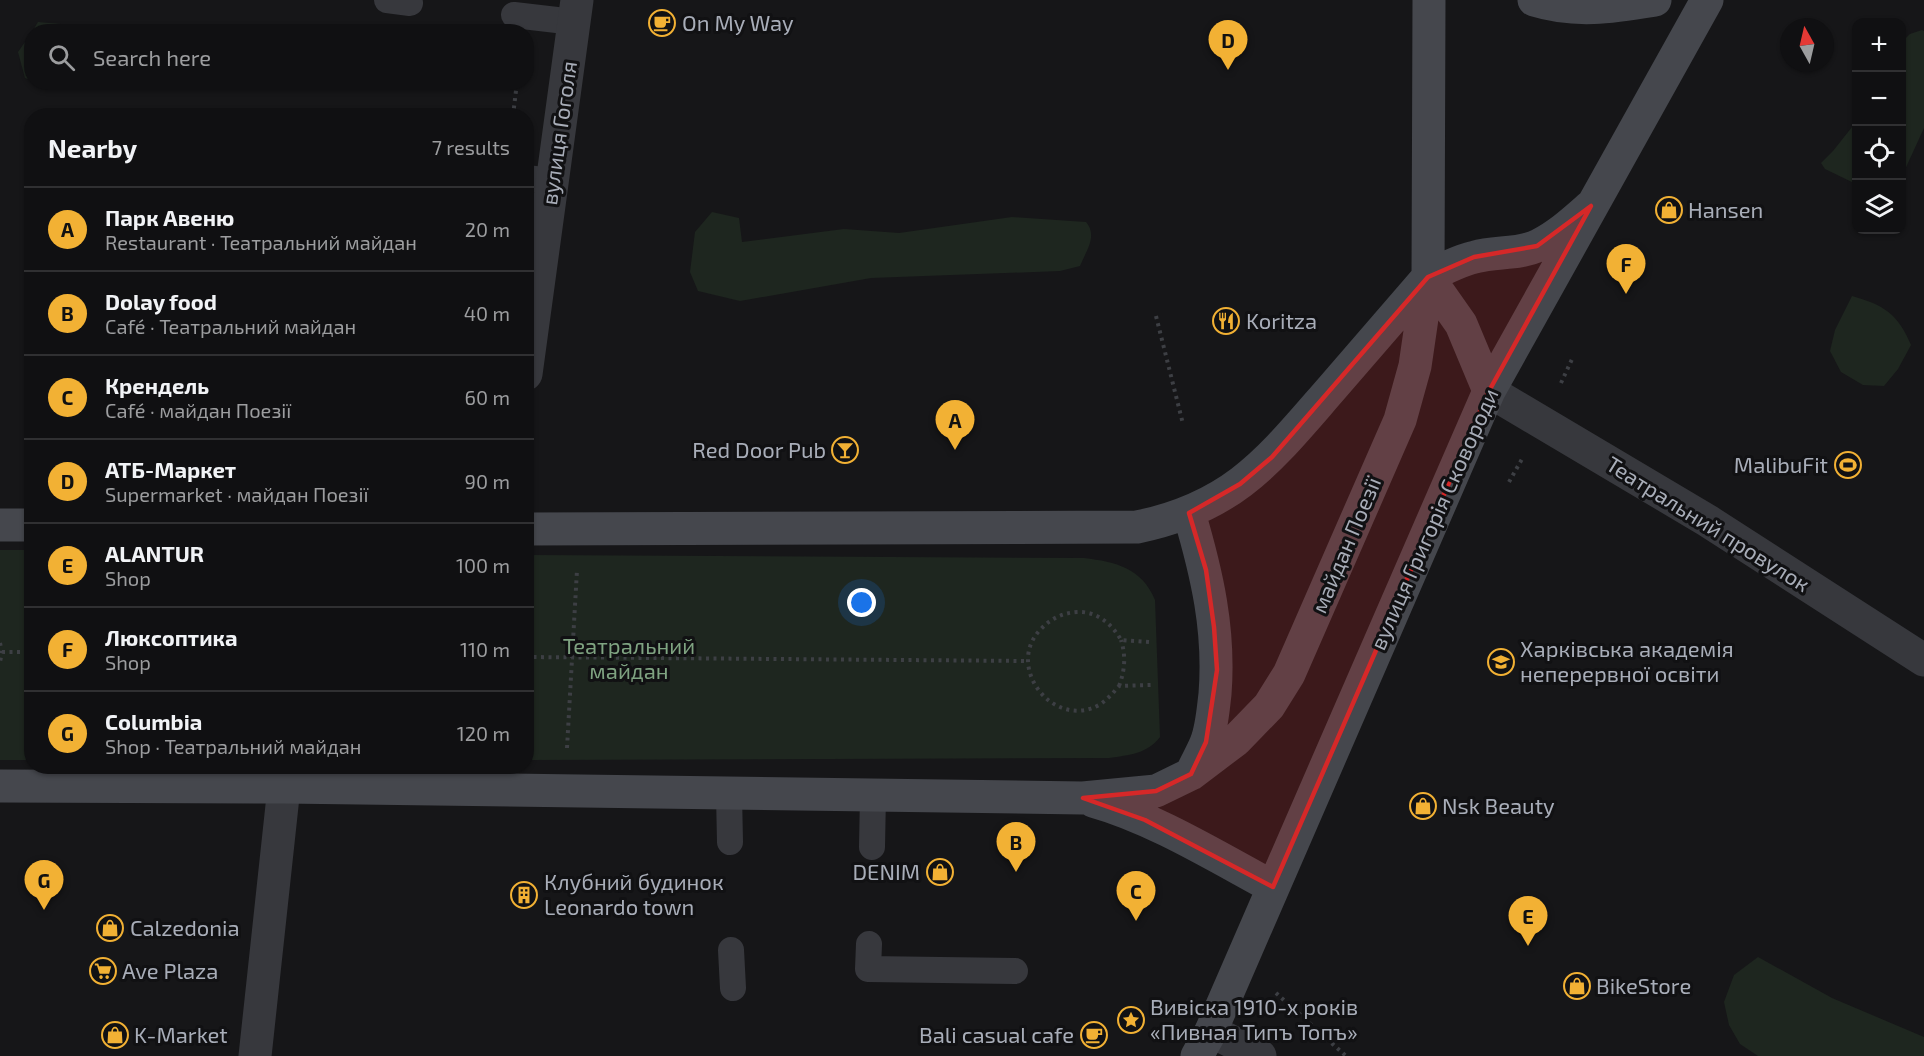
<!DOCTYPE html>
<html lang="en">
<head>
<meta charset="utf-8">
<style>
  body { margin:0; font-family:"Exo 2",sans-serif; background:#1e1e20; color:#f1f3f6 }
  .controls { position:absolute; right:18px; top:18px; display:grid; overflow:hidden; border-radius:12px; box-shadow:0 2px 4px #0004 }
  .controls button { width:54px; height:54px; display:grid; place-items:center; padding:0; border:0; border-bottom:2px solid #303032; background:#101012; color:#f1f3f6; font:30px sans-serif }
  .compass { position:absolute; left:1780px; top:18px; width:54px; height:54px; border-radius:50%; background:#101012; box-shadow:0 2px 4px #0004; rotate:352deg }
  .you { position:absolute; left:862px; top:603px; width:21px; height:21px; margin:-15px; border:4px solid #fff; border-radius:50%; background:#1a73e8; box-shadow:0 0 0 9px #1a73e833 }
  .badge { display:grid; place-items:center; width:39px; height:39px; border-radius:50%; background:#f2b134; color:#111; font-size:20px; font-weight:700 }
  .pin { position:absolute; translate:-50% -50px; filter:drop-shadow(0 2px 3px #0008) }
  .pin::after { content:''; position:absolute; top:32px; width:21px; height:18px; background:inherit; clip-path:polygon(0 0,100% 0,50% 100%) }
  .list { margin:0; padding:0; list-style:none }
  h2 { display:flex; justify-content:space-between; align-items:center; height:78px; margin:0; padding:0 24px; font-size:26px }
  h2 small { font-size:20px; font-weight:400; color:#9c9d9f }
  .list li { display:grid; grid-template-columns:39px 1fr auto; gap:18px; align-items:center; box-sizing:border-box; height:84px; padding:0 24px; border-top:2px solid #303032 }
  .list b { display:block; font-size:22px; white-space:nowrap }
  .list p { margin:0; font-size:20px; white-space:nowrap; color:#9c9d9f }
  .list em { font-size:20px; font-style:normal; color:#9c9d9f }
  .icon { flex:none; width:33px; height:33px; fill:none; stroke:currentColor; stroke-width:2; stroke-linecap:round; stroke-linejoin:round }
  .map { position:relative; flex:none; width:1924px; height:1056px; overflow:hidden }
  .search { position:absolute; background:#101012; box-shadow:0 2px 4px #0004; left:24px; top:24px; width:510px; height:66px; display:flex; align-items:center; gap:15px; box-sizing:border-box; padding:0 21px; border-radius:24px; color:#9c9d9f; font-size:22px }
  .panel { position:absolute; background:#101012; box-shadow:0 2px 4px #0004; left:24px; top:108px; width:510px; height:666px; border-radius:24px }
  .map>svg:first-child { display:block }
  .green { fill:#1e261f }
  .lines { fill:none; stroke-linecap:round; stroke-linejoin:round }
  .path { stroke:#3d3f44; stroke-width:4; stroke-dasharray:3 4.5; stroke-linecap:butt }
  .lane { stroke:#37383d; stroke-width:26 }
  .street { stroke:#37383d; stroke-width:33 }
  .secondary { stroke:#45474d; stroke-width:33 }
  .marked { fill:#d62828; fill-opacity:0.2; stroke:#d62828; stroke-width:4.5; stroke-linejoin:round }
  .labels { text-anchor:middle; stroke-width:6; stroke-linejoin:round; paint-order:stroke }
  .poi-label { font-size:22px; fill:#a8adb8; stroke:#111113; text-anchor:start }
  .street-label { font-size:22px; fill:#a8adb8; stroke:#111113 }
  .park-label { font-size:22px; fill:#7fa381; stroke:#111113 }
</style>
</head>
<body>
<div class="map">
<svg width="1924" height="1056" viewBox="0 0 1924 1056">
  <rect width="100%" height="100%" fill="#161618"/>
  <path class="green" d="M38,22l102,9 -108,1z
    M1922,30l2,1v97l-22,48v-134l8,-8z
    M32,32v48h-1l-6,-2 -7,-26z
    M1856,122v62l-31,-15 -4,-6 12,-12z
    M712,212l27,6 3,24 102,-13 55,4 113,-16 74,5c12,14 0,29 -6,44l-20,5 -189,7 -131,23 -42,-10 -8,-19 5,-40z
    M1852,296c32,9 46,18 59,49l-13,24 -14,17 -21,-1 -22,-13 -11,-21 5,-21z
    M0,550h31v210h-31z
    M527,555l557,3c32,4 58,10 71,42l5,137c-13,17 -31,18 -51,21l-582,2z
    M1758,957l74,41 92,39v19h-166l-18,-12 -11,-19 -5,-23 10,-27z"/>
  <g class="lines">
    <path class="path" d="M513,116l4,-34
      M1156,316l27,108
      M1561,383l12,-26
      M1509,482l13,-23
      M1149,642l-28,-2c-9,-16 -24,-29 -44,-28 -15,1 -27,7 -37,18 -35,37 13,100 59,75 8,-5 14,-12 20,-19l32,-1
      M0,643l2,9 -2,10
      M2,652h30
      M526,657l502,4
      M1119,686c6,-16 7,-30 2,-46
      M567,748l10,-178
      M1276,993l70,63"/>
    <path class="lane" d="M387,0l23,3
      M514,15l60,7
      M526,178l26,3
      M729,794l1,48
      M872,847l1,-52
      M869,944l-1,25 147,2
      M731,950l2,38"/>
    <path class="street" d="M526,374l51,-374
      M1489,391l219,130 216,139
      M1211,1031l49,25
      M255,1056l29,-269"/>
    <path class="secondary" d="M1534,0c42,13 78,7 121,0
      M1428,277l33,47 28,67
      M1189,513c18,61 31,117 26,181 -2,16 -3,34 -9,49 -4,10 -10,20 -14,29
      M0,525h32
      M526,529l611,-2c98,-20 133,-68 195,-139 32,-37 64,-74 96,-111 15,-8 30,-16 47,-20 20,-6 44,-2 64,-12 20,-10 36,-25 52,-39
      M0,786l284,1 799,11 73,-7 35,-17 45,-34 33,-34 20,-32 111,-254 15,-54 13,-89 1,-277
      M1093,801c61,17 124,56 180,86
      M1197,1056l14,-25 36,-83 242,-557 218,-391"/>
  </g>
  <path class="marked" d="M1591,206l-102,185 -216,496 -128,-67 -62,-22 73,-7 35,-17 15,-32 11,-72 -3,-43 -8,-57 -17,-57 51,-29 32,-27 156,-180 46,-20 63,-11z"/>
  <defs>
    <symbol id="cafe-ring" viewBox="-11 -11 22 22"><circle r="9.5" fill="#111113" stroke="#f2b134" stroke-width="1.5"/><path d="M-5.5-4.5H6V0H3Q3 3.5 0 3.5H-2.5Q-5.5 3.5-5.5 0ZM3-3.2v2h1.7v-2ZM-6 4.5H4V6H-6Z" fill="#f2b134"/></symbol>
    <symbol id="shop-ring" viewBox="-11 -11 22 22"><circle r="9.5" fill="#111113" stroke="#f2b134" stroke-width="1.5"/><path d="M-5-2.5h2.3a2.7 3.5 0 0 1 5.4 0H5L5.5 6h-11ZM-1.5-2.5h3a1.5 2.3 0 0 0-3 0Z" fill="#f2b134"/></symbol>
    <symbol id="restaurant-ring" viewBox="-11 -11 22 22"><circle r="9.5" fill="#111113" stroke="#f2b134" stroke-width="1.5"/><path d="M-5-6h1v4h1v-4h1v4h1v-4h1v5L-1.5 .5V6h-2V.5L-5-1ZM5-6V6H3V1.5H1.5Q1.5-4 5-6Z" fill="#f2b134"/></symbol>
    <symbol id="bar-ring" viewBox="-11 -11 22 22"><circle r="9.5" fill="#111113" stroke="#f2b134" stroke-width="1.5"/><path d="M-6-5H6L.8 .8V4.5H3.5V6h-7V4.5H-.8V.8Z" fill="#f2b134"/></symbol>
    <symbol id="stadium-ring" viewBox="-11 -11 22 22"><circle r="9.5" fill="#111113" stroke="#f2b134" stroke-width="1.5"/><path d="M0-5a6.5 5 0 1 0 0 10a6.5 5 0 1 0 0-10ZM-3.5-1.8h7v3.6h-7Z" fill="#f2b134"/></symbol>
    <symbol id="university-ring" viewBox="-11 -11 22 22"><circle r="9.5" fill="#111113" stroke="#f2b134" stroke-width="1.5"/><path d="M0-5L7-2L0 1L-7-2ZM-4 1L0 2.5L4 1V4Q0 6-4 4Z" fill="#f2b134"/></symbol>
    <symbol id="building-ring" viewBox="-11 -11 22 22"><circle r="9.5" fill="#111113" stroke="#f2b134" stroke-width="1.5"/><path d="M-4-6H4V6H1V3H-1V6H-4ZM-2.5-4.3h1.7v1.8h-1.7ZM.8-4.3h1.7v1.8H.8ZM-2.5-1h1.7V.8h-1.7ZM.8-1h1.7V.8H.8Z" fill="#f2b134"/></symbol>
    <symbol id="supermarket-ring" viewBox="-11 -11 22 22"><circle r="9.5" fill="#111113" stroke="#f2b134" stroke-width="1.5"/><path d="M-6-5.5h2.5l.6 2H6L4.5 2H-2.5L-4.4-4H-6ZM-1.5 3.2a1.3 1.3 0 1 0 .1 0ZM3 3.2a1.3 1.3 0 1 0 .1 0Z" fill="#f2b134"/></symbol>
    <symbol id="sight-ring" viewBox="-11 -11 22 22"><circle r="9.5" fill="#111113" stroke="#f2b134" stroke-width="1.5"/><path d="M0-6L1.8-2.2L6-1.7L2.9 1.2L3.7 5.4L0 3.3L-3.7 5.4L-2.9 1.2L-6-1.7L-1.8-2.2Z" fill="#f2b134"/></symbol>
  </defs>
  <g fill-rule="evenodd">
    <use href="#cafe-ring" x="647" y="8" width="30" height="30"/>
    <use href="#shop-ring" x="1654" y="195" width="30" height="30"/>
    <use href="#restaurant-ring" x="1211" y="306" width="30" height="30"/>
    <use href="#bar-ring" x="830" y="435" width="30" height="30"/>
    <use href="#stadium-ring" x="1833" y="450" width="30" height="30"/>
    <use href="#university-ring" x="1486" y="647" width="30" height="30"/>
    <use href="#shop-ring" x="1408" y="791" width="30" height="30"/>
    <use href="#shop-ring" x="925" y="857" width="30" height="30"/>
    <use href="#building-ring" x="509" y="880" width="30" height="30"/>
    <use href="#shop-ring" x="95" y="913" width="30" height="30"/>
    <use href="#supermarket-ring" x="88" y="956" width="30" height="30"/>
    <use href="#shop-ring" x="1562" y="971" width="30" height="30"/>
    <use href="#sight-ring" x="1116" y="1005" width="30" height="30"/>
    <use href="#shop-ring" x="100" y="1020" width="30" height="30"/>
    <use href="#cafe-ring" x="1079" y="1020" width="30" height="30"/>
  </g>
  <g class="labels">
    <g class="poi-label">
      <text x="682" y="31">On My Way</text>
      <text x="1688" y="218">Hansen</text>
      <text x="1246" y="329">Koritza</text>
      <text x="826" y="458" text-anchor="end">Red Door Pub</text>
      <text x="1828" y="473" text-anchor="end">MalibuFit</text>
      <text x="1520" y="657">Харківська академія<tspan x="1520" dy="25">неперервної освіти</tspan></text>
      <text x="1442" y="814">Nsk Beauty</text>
      <text x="920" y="880" text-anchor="end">DENIM</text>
      <text x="544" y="890">Клубний будинок<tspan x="544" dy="25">Leonardo town</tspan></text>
      <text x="130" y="936">Calzedonia</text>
      <text x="122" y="979">Ave Plaza</text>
      <text x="1596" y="994">BikeStore</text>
      <text x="1150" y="1015">Вивіска 1910-х років<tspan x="1150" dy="25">«Пивная Типъ Топъ»</tspan></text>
      <text x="134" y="1043">K-Market</text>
      <text x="1074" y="1043" text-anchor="end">Bali casual cafe</text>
    </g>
    <g class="street-label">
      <text transform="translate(559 133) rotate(-82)" y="8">вулиця Гоголя</text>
      <text transform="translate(1434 519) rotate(-66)" y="8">вулиця Григорія Сковороди</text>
      <text transform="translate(1708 524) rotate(32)" y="8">Театральний провулок</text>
      <text transform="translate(1346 545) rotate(-67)" y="8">майдан Поезії</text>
    </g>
    <g class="park-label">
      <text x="629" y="654">Театральний<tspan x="629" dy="25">майдан</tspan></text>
    </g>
  </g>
</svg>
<div class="controls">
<button>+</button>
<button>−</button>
<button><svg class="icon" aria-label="locate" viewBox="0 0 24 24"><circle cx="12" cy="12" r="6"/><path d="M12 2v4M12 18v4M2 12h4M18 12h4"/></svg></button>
<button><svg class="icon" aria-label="layers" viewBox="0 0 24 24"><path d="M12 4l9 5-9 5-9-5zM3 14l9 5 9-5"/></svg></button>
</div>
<svg class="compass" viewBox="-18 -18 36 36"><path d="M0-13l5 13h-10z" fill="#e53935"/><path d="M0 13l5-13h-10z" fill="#9c9d9f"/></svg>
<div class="you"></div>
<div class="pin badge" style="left:955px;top:450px">A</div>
<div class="pin badge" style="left:1016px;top:872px">B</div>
<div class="pin badge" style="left:1136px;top:921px">C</div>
<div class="pin badge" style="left:1228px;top:70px">D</div>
<div class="pin badge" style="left:1528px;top:946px">E</div>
<div class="pin badge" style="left:1626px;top:294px">F</div>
<div class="pin badge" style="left:44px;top:910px">G</div>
<div class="search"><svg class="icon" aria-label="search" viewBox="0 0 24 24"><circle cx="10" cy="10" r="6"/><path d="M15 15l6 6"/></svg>Search here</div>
<section class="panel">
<h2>Nearby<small>7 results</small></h2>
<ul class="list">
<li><span class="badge">A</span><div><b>Парк Авеню</b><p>Restaurant · Театральний майдан</p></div><em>20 m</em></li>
<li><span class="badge">B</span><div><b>Dolay food</b><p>Café · Театральний майдан</p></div><em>40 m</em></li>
<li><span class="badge">C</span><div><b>Крендель</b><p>Café · майдан Поезії</p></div><em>60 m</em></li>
<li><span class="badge">D</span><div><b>АТБ-Маркет</b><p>Supermarket · майдан Поезії</p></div><em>90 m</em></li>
<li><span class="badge">E</span><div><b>ALANTUR</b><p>Shop</p></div><em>100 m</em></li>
<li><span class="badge">F</span><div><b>Люксоптика</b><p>Shop</p></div><em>110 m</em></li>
<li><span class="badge">G</span><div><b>Columbia</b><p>Shop · Театральний майдан</p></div><em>120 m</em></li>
</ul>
</section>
</div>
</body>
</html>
